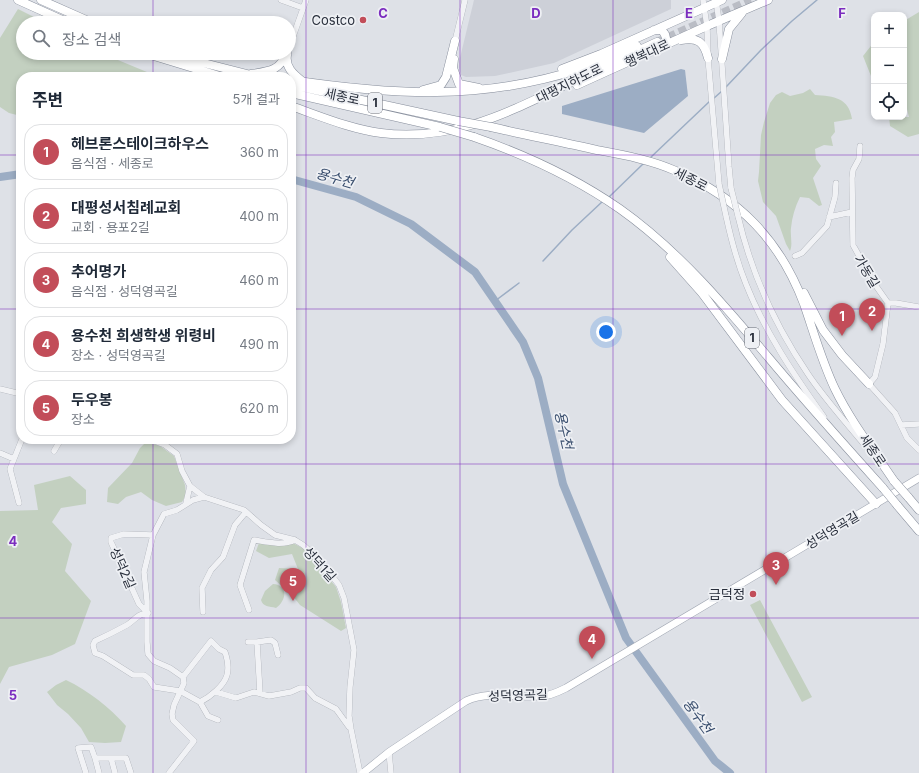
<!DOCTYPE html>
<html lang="ko">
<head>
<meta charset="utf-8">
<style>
  body { margin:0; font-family:Inter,"Noto Sans KR",sans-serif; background:#f6f6f7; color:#1f2937 }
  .controls { position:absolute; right:12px; top:12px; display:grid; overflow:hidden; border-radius:8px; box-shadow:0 2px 6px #0003 }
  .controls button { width:36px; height:36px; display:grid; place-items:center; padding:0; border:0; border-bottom:1px solid #e0e1e3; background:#fff; color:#1f2937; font:20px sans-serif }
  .you { position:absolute; left:606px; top:332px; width:14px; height:14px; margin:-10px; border:3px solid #fff; border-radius:50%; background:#1a73e8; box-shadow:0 0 0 6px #1a73e833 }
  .badge { display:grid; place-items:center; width:26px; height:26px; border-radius:50%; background:#c24d59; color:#fff; font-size:13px; font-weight:700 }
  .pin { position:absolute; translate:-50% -33px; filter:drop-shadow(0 1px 2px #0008) }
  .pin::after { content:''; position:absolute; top:21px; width:14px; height:12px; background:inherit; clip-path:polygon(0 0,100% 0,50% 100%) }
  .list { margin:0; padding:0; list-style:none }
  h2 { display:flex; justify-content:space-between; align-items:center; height:52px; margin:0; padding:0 16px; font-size:17px }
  h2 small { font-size:13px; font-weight:400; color:#747a83 }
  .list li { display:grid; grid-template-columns:26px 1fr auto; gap:12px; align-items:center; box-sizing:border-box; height:56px; margin:0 8px 8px; padding:0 8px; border:1px solid #e0e1e3; border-radius:16px }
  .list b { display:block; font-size:15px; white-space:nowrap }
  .list p { margin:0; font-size:13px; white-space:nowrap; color:#747a83 }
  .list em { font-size:13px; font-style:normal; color:#747a83 }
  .icon { flex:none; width:22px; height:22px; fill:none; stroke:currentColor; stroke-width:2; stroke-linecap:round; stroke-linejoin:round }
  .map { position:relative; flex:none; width:919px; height:773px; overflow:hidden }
  .search { position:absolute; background:#fff; box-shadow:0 2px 6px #0003; left:16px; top:16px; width:280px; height:44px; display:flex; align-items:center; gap:10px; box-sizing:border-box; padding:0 14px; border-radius:22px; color:#747a83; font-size:15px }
  .panel { position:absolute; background:#fff; box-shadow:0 2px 6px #0003; left:16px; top:72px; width:280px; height:372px; border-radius:16px }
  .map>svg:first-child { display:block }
  .built { fill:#cdd0d8 }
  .green { fill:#c3d0c0 }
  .water { fill:#9cadc4 }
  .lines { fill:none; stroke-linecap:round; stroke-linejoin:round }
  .stream { stroke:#9cadc4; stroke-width:1.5 }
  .river { stroke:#9cadc4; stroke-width:8 }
  .highway-tunnel { stroke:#babdc5; stroke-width:8; stroke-dasharray:8 4; stroke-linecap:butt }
  .minor-casing { stroke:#a4a8b0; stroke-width:6 }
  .major-casing { stroke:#9fa5b1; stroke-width:8 }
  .highway-casing { stroke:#878e9c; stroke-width:9 }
  .minor { stroke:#f1f2f5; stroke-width:5.5 }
  .major { stroke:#fff; stroke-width:7 }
  .highway { stroke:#fff; stroke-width:8 }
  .minor-bridge-casing { stroke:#a4a8b0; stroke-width:6; stroke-linecap:butt }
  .highway-bridge-casing { stroke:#878e9c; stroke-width:9; stroke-linecap:butt }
  .minor-bridge { stroke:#f1f2f5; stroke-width:5.5 }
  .highway-bridge { stroke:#fff; stroke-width:8 }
  .grid { fill:none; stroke:#7b2cbf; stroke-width:1; stroke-opacity:0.55 }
  .poi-dot { fill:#c24d59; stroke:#eef0f4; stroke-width:1.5 }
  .labels { text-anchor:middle; stroke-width:3.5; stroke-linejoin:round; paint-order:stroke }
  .shield { fill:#eef0f4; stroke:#646973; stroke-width:1 }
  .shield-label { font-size:12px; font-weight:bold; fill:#292f3c }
  .poi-label { font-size:13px; fill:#292f3c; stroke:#eef0f4; text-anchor:end }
  .street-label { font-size:13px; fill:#292f3c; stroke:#eef0f4 }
  .water-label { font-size:14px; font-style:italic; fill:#374c6c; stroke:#eef0f4 }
  .grid-label { font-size:13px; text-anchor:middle; font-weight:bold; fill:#7b2cbf; stroke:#eef0f4; stroke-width:3.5; stroke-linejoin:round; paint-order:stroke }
</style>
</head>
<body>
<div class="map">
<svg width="919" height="773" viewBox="0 0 919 773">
  <rect width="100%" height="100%" fill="#dee1e7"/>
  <path class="built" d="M474,0h197v9l-117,54 -59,13 -29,1 -5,-2 -2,-7v-6z"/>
  <path class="green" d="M18,9l16,8 -3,6h-8v30h78l58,24h-138v39l-12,-3 -9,-6v-69z
    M919,12v122l-11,3 -18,-11 -1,-9h20l-4,-16 -1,-1v-79z
    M874,42v36l-3,-2 -8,-20z
    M810,89l5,6c19,1 34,3 37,24l-18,3 1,10 -4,5 2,9 -9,-1 -9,4 1,10 5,7 -8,12 9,27 -3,1 -10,-8 -9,-1c-5,10 -8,20 -9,31 -1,8 2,16 -1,23l-4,-7 -10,-28 -13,-14 -5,-21 1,-9 2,-37 3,-13 6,-19 6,-8 6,-3 8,4 13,-3z
    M146,442l14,4 14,10 11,29 1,10 -4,7 -16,4 -14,-6 -11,-8 -15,5 -8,7 -11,-2 1,-14 24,-25 8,-15z
    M70,476l16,14v14l-25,4 -9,14 20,22 -7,27 26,30 -16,43 -23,11 -43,12 -9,17v-173l38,-1 -4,-25z
    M259,543h34l13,7 30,37 5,15 5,26 -5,3 -41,-26 -8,-10 -17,-15 4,-12 19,1 -6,-15 -23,4 -13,-7z
    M273,584c15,1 14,16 3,24 -7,-2 -13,-1 -15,-8l4,-9z
    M760,600l52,97 -10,5 -52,-97z
    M66,680c23,11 43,27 60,46l-5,16 -16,1 -16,-1 -8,-14 -13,-14 -11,-9 -10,-13 9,-7z"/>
  <path class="water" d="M681,69l4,1 3,26 -44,37 -82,-19v-8z"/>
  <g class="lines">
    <path class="stream" d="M726,87l35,-37 31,-29 25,-21
      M713,99l9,-8
      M650,158l60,-57
      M608,198l36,-35
      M543,261l29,-31 31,-29
      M495,301l24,-18"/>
    <path class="river" d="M0,177l21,-3
      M291,179l65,18 55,27 64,48 48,70 15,36 25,106 63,154 89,123 15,12"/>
    <path class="highway-tunnel" d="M657,42l94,-42"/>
    <defs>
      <path id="minor" d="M281,0l22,8
        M703,0l4,26 1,32 11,126
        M716,0l3,21 10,146 2,21
        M455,41l10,-41
        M289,48l17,-48
        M860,146l-1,13 -6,11 -1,8 1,67 23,41 12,17
        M726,216c5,23 11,46 20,68 19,48 48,91 78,133
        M738,216c13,56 38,111 70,158 16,24 36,46 55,69
        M829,217l23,-5
        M795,256l7,-3 25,-27 8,-29 1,-14
        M888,303l-5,41 -8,33 -6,7 26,29 12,25 12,12
        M888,303h8l23,4
        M0,389l21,5
        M901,425l18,-1
        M149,439l16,6 12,9 5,17 8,15 14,11 40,13 17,15 14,10 20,5 8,5 15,13 21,27 5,13 10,52 -4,37 -1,29 2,13 9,44
        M54,451l7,-12
        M0,453l14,6
        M19,503l-9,-34 12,-30
        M186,503l4,-17
        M249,610l-9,-25 14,-45c13,2 29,6 41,0
        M203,612l-1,-24 9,-18 12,-13 12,-32 11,-13
        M148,613c-10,0 -14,8 -21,12 -11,6 -21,11 -32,16l-2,4 2,8 8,3 30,19h11l5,4 5,8 26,4 20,11c10,-5 24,-16 27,-27 2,-7 0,-17 -2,-23l-6,-3 -8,-8 -28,36
        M148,613l-9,-9 -28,-62v-4l13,-4 29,1
        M248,642h9l3,51
        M257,642l14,-2 4,3 3,12
        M216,692l20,6 18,-6 15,4 22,-4 9,-4h6l9,10 21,11 13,18
        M200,702l8,14 10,4
        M389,752l2,21
        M95,758l4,15
        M111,758l4,15
        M86,773l-8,-25 13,-1 4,11h31l5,15
        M169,773l25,-32 -21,-21 -1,-6 2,-9 10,-22 -1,-6 -13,-9 -16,-7 -6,-7 -1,-12v-41l-3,-29 9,-37 11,-21 13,-4 16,-10 11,-3"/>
      <path id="major" d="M363,773l26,-21 77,-51c24,-11 51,-3 76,-5 8,0 16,-4 24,-8l353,-210"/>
      <path id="highway" d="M18,0l51,23
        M41,0l52,23
        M654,30h7c6,4 7,12 1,16
        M681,40c17,-3 23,2 27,18
        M144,53l79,24
        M172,53l20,7 66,17
        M287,55c-2,12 6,19 15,26
        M454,59l-1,9 6,16 20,4
        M722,59l7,-30 13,-16
        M562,69l39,-15 121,-54
        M251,74c19,-3 28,-3 36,-21
        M291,80c102,15 189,21 289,-11 19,-6 38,-16 57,-23
        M577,85l130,-59 61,-26
        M297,86l161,35
        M423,90l18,-5 5,-8 9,-36
        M291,93l149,34
        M291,106c29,10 59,23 90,27 73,9 128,-21 191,-51 28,-14 57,-27 85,-40
        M491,127c35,8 71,15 106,23 27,5 55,10 79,21 63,27 104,69 128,133 10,29 18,58 31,85 16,33 39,62 59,92
        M474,137c52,18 100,40 146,72 62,44 110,103 159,161 34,40 69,79 104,118
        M670,257l32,36 80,107 94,104
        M804,293l19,37 19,25 27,29
        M908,497l11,13
        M897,505l22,26"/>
    </defs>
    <use href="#minor" class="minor-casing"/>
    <use href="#major" class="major-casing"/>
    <use href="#highway" class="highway-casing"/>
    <use href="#minor" class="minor"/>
    <use href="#major" class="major"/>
    <use href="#highway" class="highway"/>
    <defs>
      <path id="minor-bridge" d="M719,184l7,32
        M731,188l7,28"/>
      <path id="highway-bridge" d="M458,121l33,6
        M440,127l34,10
        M894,481l14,16
        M883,488l14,17"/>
    </defs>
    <use href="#minor-bridge" class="minor-bridge-casing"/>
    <use href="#highway-bridge" class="highway-bridge-casing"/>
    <use href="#minor-bridge" class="minor-bridge"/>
    <use href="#highway-bridge" class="highway-bridge"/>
  </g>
  <path class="grid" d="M153,0v23M306,0v773M460,0v773M613,0v773M766,0v773M153,53v24M0,155h21M291,155h628M0,309h21M291,309h628M153,439v334M0,464h919M0,618h919"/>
  <g class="poi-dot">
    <circle cx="363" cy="20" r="4"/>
    <circle cx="753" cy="594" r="4"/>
  </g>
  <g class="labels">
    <g class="shield">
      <rect x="368" y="93" width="14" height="20" rx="3"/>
      <rect x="745" y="328" width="14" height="20" rx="3"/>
    </g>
    <g class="shield-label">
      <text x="375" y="107">1</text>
      <text x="752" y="342">1</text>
    </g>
    <g class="poi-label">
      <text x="355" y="25">Costco</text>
      <text x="745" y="599">금덕정</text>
    </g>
    <g class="street-label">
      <text transform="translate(647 53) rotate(-25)" y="5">행복대로</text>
      <text transform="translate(569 83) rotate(-26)" y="5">대평지하도로</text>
      <text transform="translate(342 96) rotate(12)" y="5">세종로</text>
      <text transform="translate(691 179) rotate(27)" y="5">세종로</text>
      <text transform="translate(867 271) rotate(59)" y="5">가동길</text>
      <text transform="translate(873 450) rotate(56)" y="5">세종로</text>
      <text transform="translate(832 530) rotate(-31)" y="5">성덕영곡길</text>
      <text transform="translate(320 564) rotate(48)" y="5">성덕1길</text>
      <text transform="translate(123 568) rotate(66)" y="5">성덕2길</text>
      <text transform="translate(518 695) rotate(-2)" y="5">성덕영곡길</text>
    </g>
    <g class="water-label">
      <text transform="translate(335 178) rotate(16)" y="5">용수천</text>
      <text transform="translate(564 430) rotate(77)" y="5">용수천</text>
      <text transform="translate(698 716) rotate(54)" y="5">용수천</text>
    </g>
  </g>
  <g class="grid-label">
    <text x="383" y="18">C</text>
    <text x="536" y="18">D</text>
    <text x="689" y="18">E</text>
    <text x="842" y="18">F</text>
    <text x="13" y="546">4</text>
    <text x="13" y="700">5</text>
  </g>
</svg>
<div class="controls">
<button>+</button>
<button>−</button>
<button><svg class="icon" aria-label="locate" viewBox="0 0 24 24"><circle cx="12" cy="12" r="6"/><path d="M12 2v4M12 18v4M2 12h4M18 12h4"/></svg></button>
</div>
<div class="you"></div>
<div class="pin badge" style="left:842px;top:336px">1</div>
<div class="pin badge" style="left:872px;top:331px">2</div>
<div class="pin badge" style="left:776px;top:585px">3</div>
<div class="pin badge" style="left:592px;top:659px">4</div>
<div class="pin badge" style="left:293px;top:601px">5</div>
<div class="search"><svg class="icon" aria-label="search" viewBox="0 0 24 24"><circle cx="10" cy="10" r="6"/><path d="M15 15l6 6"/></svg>장소 검색</div>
<section class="panel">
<h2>주변<small>5개 결과</small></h2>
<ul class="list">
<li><span class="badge">1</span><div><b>헤브론스테이크하우스</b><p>음식점 · 세종로</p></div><em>360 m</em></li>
<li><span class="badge">2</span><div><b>대평성서침례교회</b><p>교회 · 용포2길</p></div><em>400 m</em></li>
<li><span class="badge">3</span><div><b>추어명가</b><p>음식점 · 성덕영곡길</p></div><em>460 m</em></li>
<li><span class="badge">4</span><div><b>용수천 희생학생 위령비</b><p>장소 · 성덕영곡길</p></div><em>490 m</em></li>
<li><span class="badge">5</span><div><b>두우봉</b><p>장소</p></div><em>620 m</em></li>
</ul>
</section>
</div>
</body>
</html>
